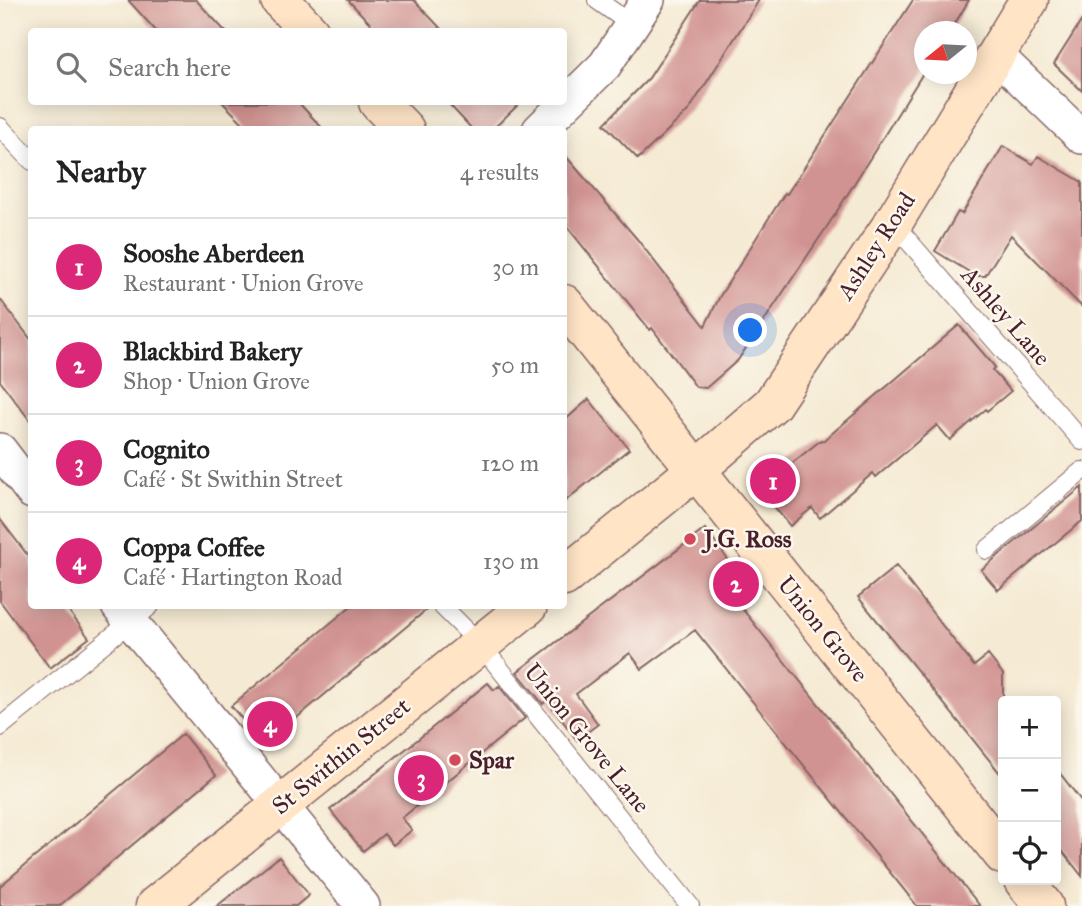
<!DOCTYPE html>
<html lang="en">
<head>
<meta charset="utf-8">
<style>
  body { margin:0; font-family:"IM FELL Great Primer",serif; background:#f6f6f6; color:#222 }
  .controls { position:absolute; right:21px; bottom:21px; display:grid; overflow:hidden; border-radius:7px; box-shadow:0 4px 18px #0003 }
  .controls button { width:63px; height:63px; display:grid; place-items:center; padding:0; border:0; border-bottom:2px solid #e0e0e0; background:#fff; color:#222; font:35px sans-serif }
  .compass { position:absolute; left:914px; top:21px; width:63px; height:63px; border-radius:50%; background:#fff; box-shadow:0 4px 18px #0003; rotate:252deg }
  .you { position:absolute; left:751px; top:331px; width:24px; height:24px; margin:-18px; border:5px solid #fff; border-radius:50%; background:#1a73e8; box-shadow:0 0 0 10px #1a73e833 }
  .badge { display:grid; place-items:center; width:46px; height:46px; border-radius:50%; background:#db2777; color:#fff; font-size:23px; font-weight:700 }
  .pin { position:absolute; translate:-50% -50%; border:4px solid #fff; box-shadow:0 2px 7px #0006 }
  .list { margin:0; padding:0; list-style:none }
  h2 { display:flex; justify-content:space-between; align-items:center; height:91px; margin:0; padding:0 28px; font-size:30px }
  h2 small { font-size:23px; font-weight:400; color:#767676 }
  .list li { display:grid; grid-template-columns:46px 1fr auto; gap:21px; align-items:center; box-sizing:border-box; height:98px; padding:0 28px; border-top:2px solid #e0e0e0 }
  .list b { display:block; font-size:26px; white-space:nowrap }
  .list p { margin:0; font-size:23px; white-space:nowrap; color:#767676 }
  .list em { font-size:23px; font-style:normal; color:#767676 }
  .icon { flex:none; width:38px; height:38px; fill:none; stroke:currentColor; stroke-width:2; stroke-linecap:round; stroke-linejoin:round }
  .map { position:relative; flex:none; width:1082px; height:906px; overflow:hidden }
  .search { position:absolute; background:#fff; box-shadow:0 4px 18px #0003; left:28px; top:28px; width:539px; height:77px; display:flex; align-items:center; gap:18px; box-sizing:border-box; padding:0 24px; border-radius:7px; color:#767676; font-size:26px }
  .panel { position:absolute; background:#fff; box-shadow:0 4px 18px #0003; left:28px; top:126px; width:539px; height:483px; border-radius:7px }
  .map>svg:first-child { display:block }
  .building { fill:#d19391 }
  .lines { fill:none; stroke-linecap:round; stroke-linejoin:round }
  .lane-casing { stroke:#866666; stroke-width:20 }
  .street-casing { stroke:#866666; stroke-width:36 }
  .secondary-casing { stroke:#866666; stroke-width:41 }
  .lane { stroke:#fff; stroke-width:18 }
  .street { stroke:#fff; stroke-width:33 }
  .secondary { stroke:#ffe4c6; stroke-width:38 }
  .poi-dot { fill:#d1495b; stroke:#fbf7ec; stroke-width:2.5 }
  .labels { text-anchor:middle; stroke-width:5; stroke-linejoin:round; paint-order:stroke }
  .street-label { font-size:24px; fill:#4a1f2b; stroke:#fbf7ec }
  .poi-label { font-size:24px; font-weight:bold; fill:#4a1f2b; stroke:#fbf7ec; text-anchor:start }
</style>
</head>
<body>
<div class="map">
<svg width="1082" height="906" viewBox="0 0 1082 906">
  <rect width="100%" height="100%" fill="#fbf7ec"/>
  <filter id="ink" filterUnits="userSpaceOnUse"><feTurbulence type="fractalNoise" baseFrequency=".0143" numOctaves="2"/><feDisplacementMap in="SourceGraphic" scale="14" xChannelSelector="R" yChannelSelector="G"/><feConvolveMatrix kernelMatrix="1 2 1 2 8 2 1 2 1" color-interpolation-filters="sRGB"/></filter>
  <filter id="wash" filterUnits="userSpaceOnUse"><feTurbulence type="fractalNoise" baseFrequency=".00686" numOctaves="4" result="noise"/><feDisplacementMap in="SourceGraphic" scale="28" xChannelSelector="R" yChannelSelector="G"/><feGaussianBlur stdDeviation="1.57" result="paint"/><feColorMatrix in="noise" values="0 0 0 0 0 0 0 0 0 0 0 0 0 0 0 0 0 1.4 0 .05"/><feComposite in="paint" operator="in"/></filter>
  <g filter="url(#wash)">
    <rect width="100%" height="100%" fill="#f5ead3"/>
    <g id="blocks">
      <path class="building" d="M128,0h68l30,32h-69z
        M348,0h66l30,32h-66z
        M700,0h59l-70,110 -51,49 -34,-35 45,-46z
        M913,0h56l-19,32h-25v38l-91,146 -96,144 -32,28 -10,-1 -44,-59 -2,2 -86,-107v-69l73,85 68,87 15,-30 47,-75 18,-28 2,1z
        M1082,20v71l-28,-27z
        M222,102h76l26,28h-74z
        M447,102h74l-29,28h-19z
        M1003,146l30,18 5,-8 44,26v125l-71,-72 -26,41h-9l-41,-25 23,-39 4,2z
        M0,299l32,42v82l-32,-42z
        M959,325l36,42 -3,3 19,21 -24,20 -1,-2 -36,31 -13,-15 -61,52 -3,-4 -53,45 -8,-10 -22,18 -30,-37 61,-49 2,1z
        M589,399l40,50 -65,53v-81z
        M1082,487v34l-84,69 -17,-20z
        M0,519l32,42v45h33l24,32 -39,30 -50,-67z
        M705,529l30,40 -15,12 260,325h-63l-222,-276 -53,39 -12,-16 -54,41 22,30 -21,16 -30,-40 -4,4 -26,-32z
        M896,566l78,100 14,-11 15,19v103l-145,-180z
        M351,606h80l-167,139 -33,-39z
        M488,683l6,7 5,-4 26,32 -123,100 10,12 -19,15 -9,-11 -21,17 -33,-41z
        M183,734l33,41 -157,131h-59v-20z
        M1056,768l26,34v74l-26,-33z
        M279,857l30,38 -13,11h-79z"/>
    </g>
  </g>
  <g filter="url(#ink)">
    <use href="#blocks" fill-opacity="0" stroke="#866666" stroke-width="2"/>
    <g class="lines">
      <defs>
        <path id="lane" d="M597,0l35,25
          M0,127l32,34
          M893,223l189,218
          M987,550l95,-79
          M442,606l38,38 210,262
          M0,727l150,-121"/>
        <path id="street" d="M995,54l87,83
          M539,130l66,-65 43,-65
          M0,450l32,42
          M118,606l245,300"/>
        <path id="secondary" d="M280,0l30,32
          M378,102l27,28
          M564,304l439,551
          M564,577l132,-107 76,-66 121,-181 136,-223
          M1023,880l21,26
          M155,906l373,-300"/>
      </defs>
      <use href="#lane" class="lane-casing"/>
      <use href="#street" class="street-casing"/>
      <use href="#secondary" class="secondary-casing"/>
      <use href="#lane" class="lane"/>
      <use href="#street" class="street"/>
      <use href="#secondary" class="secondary"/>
    </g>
  </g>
  <g class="poi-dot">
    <circle cx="690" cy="539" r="7"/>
    <circle cx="455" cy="760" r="7"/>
  </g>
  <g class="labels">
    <g class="street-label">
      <text transform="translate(876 246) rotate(-57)" y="8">Ashley Road</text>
      <text transform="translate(1006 316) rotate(49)" y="8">Ashley Lane</text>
      <text transform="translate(823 629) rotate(51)" y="8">Union Grove</text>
      <text transform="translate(587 738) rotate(51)" y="8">Union Grove Lane</text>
      <text transform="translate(341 756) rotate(-39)" y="8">St Swithin Street</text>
    </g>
    <g class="poi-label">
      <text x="704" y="547">J.G. Ross</text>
      <text x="469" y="768">Spar</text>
    </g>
  </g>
</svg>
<div class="controls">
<button>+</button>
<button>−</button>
<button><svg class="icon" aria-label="locate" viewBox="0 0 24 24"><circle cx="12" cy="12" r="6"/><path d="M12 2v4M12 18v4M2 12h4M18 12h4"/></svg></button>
</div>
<svg class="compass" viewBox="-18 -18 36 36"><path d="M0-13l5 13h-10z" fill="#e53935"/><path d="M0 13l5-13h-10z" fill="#767676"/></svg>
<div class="you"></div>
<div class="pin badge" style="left:773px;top:481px">1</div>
<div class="pin badge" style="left:736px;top:584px">2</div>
<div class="pin badge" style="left:421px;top:778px">3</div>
<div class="pin badge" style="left:270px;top:724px">4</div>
<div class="search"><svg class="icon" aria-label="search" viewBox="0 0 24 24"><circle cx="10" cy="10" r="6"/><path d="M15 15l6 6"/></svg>Search here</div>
<section class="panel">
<h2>Nearby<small>4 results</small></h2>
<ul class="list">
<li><span class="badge">1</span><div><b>Sooshe Aberdeen</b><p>Restaurant · Union Grove</p></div><em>30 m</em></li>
<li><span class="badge">2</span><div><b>Blackbird Bakery</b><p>Shop · Union Grove</p></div><em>50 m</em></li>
<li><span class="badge">3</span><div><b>Cognito</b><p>Café · St Swithin Street</p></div><em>120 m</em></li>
<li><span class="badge">4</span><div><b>Coppa Coffee</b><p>Café · Hartington Road</p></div><em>130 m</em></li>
</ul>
</section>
</div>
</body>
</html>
